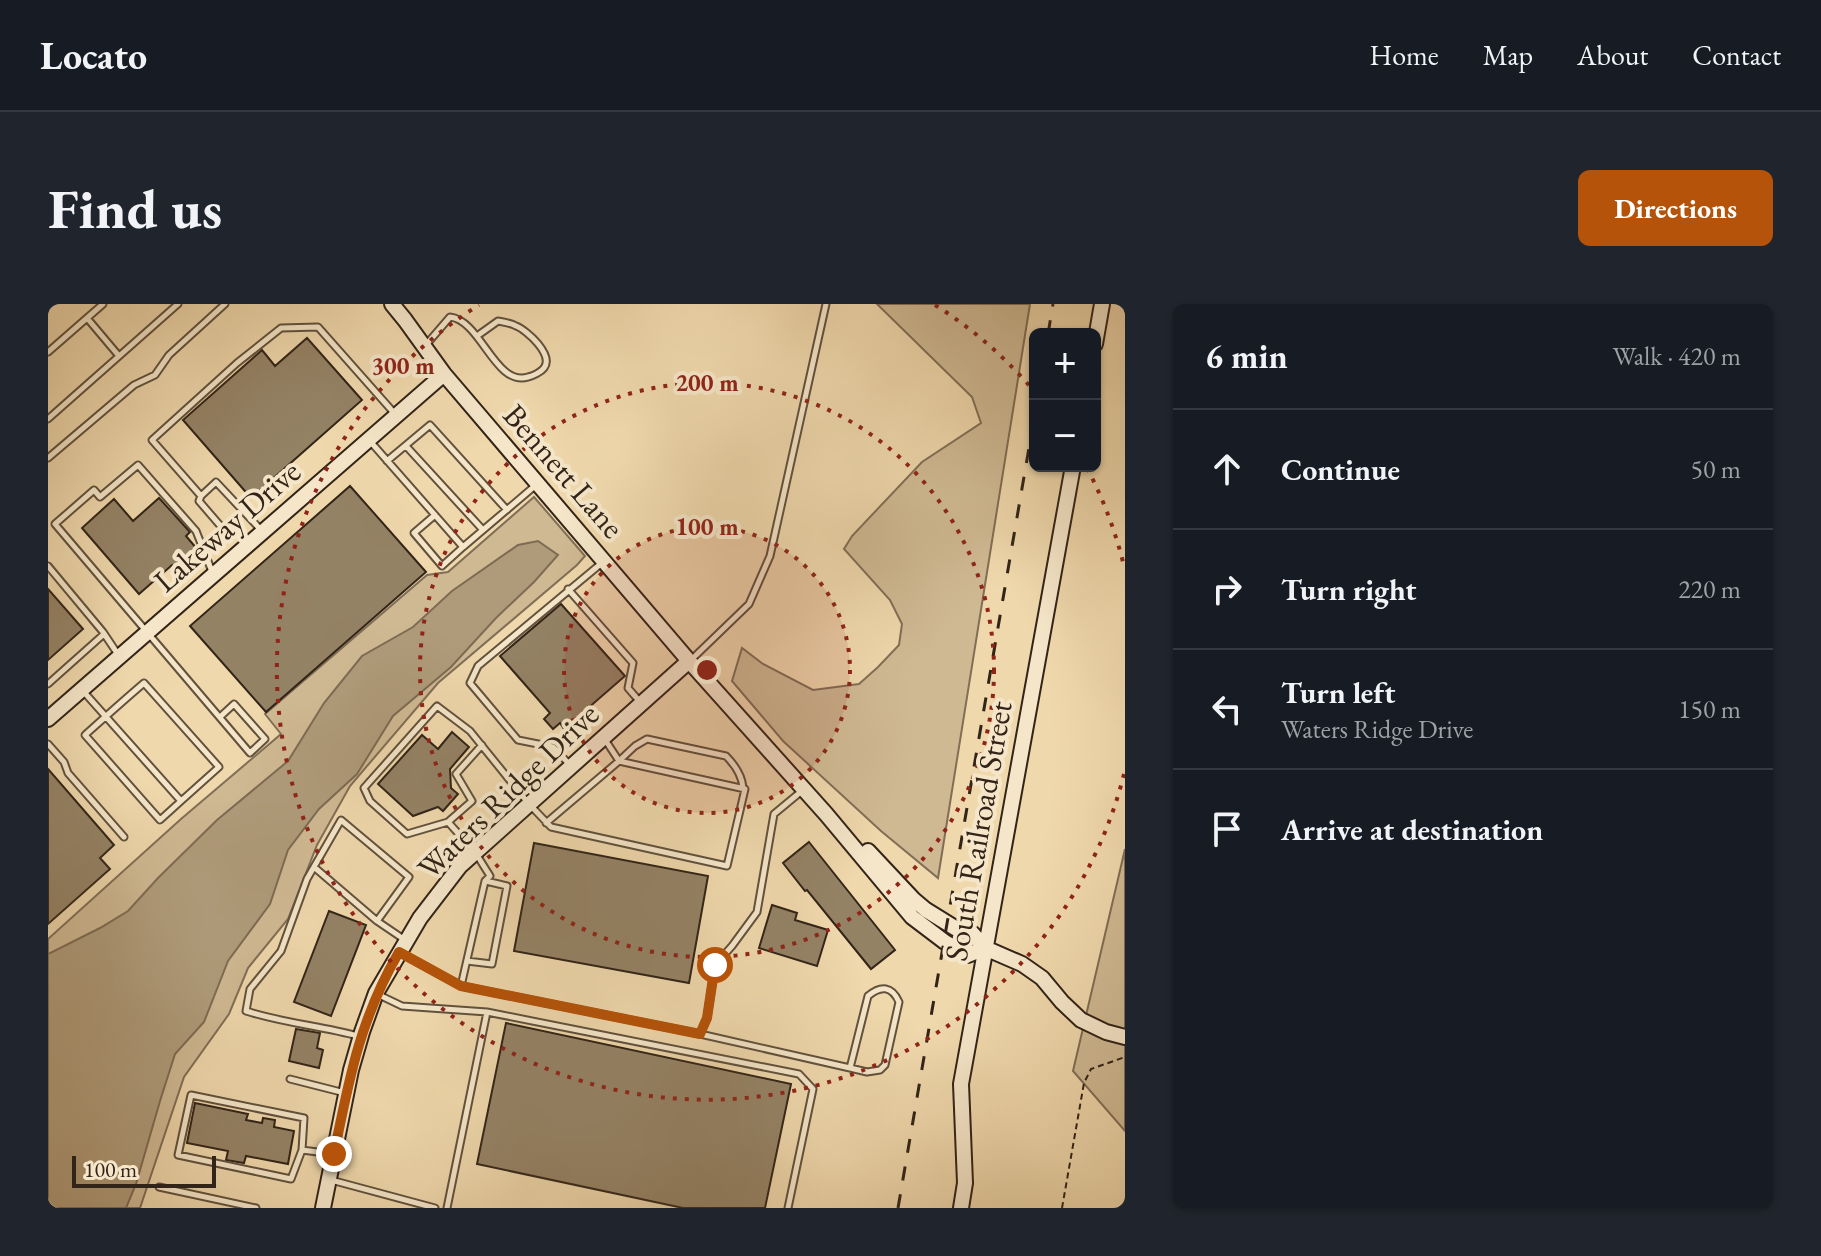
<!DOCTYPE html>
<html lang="en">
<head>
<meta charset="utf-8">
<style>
  body { margin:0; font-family:"EB Garamond",serif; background:#20242c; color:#f1f3f6 }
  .controls { position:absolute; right:24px; top:24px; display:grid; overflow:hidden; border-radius:12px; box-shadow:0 2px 6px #0004 }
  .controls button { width:72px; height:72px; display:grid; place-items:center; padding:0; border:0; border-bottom:2px solid #363941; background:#171b24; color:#f1f3f6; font:40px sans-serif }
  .scale { position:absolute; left:24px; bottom:20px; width:144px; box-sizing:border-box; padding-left:8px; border:4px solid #322418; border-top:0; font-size:22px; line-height:28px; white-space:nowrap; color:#322418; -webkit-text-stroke:6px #f5e6c9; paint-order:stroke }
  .stop { position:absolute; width:24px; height:24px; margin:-18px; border:6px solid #b45309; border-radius:50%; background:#fff }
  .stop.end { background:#b45309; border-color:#fff; box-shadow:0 2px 8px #0008 }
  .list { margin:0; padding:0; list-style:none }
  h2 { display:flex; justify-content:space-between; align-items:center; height:104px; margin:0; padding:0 32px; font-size:34px }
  h2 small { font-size:26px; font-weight:400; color:#9ea1a6 }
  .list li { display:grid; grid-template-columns:52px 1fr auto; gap:24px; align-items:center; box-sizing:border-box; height:120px; padding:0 32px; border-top:2px solid #363941 }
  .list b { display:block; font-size:30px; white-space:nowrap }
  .list p { margin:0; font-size:26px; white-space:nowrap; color:#9ea1a6 }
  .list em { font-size:26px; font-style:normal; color:#9ea1a6 }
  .icon { flex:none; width:44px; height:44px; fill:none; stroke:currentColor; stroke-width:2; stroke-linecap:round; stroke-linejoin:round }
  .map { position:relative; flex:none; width:1077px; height:904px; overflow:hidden; border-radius:12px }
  header { display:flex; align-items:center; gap:48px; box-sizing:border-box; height:112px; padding:0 40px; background:#171b24; border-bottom:2px solid #363941 }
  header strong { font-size:38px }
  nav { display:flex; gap:44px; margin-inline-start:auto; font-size:28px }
  .intro { display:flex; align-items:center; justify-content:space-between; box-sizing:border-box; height:192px; padding:0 48px }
  h1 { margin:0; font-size:56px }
  .button { padding:20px 36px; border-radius:12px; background:#b45309; color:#fff; font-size:28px; font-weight:700 }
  main { display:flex; gap:48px; padding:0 48px }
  aside { flex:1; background:#171b24; border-radius:12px; box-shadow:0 2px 6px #0004 }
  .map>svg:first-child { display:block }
  .green { fill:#cfb993; stroke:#806e56; stroke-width:2 }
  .water { fill:#af9b7a; stroke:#7d6b53; stroke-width:2 }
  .building { fill:#948265; stroke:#322418; stroke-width:2 }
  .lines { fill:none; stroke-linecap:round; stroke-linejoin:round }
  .lane-casing { stroke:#61513d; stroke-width:9 }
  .secondary-casing { stroke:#322418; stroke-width:18 }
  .path { stroke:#322418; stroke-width:2; stroke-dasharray:6 4; stroke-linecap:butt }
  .lane { stroke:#f5e6c9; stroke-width:5 }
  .secondary { stroke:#f5e6c9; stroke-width:14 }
  .rail { stroke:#322418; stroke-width:3; stroke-dasharray:14 14; stroke-linecap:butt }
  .route { stroke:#b45309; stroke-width:10 }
  .ring { fill:none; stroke:#8f2418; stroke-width:4; stroke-dasharray:4 8 }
  .labels { text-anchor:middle; stroke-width:8; stroke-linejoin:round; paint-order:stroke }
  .street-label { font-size:32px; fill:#322418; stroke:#f5e6c9 }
  .centre { fill:#8f2418; stroke:#f5e6c9; stroke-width:4 }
  .ring-label { font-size:24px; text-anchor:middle; font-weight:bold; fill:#8f2418; stroke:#f5e6c9; stroke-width:8; stroke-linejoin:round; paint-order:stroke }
</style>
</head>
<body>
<header>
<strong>Locato</strong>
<nav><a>Home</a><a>Map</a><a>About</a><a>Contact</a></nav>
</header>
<div class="intro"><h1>Find us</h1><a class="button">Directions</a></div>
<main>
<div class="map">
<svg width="1077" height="904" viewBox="0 0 1077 904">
  <rect width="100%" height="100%" fill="#efd8ac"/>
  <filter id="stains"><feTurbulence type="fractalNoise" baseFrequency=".0025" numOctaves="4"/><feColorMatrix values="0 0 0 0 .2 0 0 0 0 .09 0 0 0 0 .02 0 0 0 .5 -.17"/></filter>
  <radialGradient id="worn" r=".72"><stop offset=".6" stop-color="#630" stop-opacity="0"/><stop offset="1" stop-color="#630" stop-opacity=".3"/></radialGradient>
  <path class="green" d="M829,0h153l-92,574 -57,-47 -98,-90 -51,-60 10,-33 21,16 50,26 46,-6 19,-17 21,-22 3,-21 -12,-24 -46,-51 8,-13 70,-74 59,-39 -9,-26z
    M486,193l51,59 -8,9 -139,118 -88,103 -33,59 -29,74 -40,49 -19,46 -45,63 -44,131h-92v-269l133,-120 100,-85 -16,-20 162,-139 21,-3z
    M1077,545v282l-52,-60z"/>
  <path class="water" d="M490,237l20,14 -24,27 -38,36 -45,49 -58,49 -36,58 -38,35 -31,41 -18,54 -42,57 -24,61 -29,32 -15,47 -24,83 -10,24h-78v-254l52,-26 28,-17 30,-33 59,-58 71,-59 36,-58 38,-47 51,-29 39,-36 66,-46z"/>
  <path class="building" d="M259,34l55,62 -111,98 -68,-78 79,-70 13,16z
    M302,182l76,86 -160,140 -76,-86z
    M111,194l31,34 -4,4 11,13 -22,19 -3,-3 -33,29 -57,-66 32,-29 19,22z
    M0,285l35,40 -35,31z
    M513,300l64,72 -61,53 -4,-6 -7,6 -9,-10 6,-6 -50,-57z
    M404,428l17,15 -19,22 1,19 7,6 -15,17 -5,-4 -25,9 -35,-32 44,-49 16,14z
    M0,465l66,76 -14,13 10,11 -62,55z
    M761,538l86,108 -24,19 -64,-79 -2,1 -22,-28z
    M486,539l174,33 -19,107 -175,-32z
    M724,601l25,8 -2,7 33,10 -11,36 -58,-18z
    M281,607l37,14 -35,91 -37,-14z
    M458,719l285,61 -26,124h-82l-206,-44z
    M248,725l24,4 -3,15 6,2 -4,18 -30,-7z
    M147,799l53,11 -2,6 16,3 1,-5 12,2 -1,7 20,4 -6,33 -42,-8 -2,7 -18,-3 2,-9 -41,-8z"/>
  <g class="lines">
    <defs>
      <path id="lane" d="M55,0l-16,14 32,38
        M377,42l25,-29c31,3 45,70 78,60 5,-1 13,-5 16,-9 10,-13 -17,-38 -28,-42 -5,-3 -12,-4 -18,-5l-21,15
        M0,48l39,-34
        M0,115l130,-115
        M321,136l94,107 73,-62
        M358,142l77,84
        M0,154l86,-73 21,-10 14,-20 56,-51
        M339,157l43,-36 77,85
        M153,192l-2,5 25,29
        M387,211l-21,18 28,33 21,-19
        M214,227l-46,-49 -15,14 -49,-56 85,-77 44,-35 37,-1 77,87
        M0,262l55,66 16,24
        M165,270l-17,-43 -58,-66 -38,32 -6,-7 -39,34 195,229 15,-14 -31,-35 -14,13
        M520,285l65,74 -5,25 13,15
        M643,356l58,-56 21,-48 56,-252
        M0,380l56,-50
        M35,387l98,110 38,-34 -75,-84c-20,17 -40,35 -59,52l75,85 21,-19
        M0,440l16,18 4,11 56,64
        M523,462l-18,-19 -35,-7 -48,-57 8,-17 125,-104
        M400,518l24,-21 -16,-27 26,-29
        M498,519l73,-62 16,-15 12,-7 79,17c9,9 16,19 17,32
        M266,563l63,54
        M355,650l58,32 24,-105 5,-5 -15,-24 -27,-30 -41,12 -37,-33 -6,-13 73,-82 33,25 59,73 22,23 176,39 18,-77 -126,-28 -15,-23
        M419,657l25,3 15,-78 -21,-5
        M413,682l239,48 150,34 17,4 13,-2 5,-5 14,-63c-7,-16 -18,-17 -31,-6l-18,72
        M329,690l25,12 85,6 312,62 14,15 -25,119
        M652,730l7,-16 8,-53 17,-19 25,-34 17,-98 29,-24
        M310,732c-37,-10 -75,-13 -112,-25l4,-22 31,-38 26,-72 34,-59 68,57 -32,44 28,19
        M242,775l55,14
        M254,846l-11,29 -113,-24 13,-60 113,23 -2,32 31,4
        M283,876l104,28
        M111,883l97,21
        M399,904l40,-196"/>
      <path id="secondary" d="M344,0l13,16 39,54 245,287 137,153 86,103 33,25 23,13 17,-7
        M1047,40l7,-40
        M0,415l396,-345
        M820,547l45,48 13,11 29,18 18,6 12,14 37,16 20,14 20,24 19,18 25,12 19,5
        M275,904l28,-138 11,-38 14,-39 44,-75 40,-52 229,-205
        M913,904l4,-25 -4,-99 112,-618"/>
    </defs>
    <use href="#lane" class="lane-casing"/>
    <use href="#secondary" class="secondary-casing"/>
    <path class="path" d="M1014,904l22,-125 7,-14 34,-12"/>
    <use href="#lane" class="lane"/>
    <use href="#secondary" class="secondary"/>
    <path class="rail" d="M1000,30l5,-30
      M850,904l137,-795"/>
  </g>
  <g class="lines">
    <path class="route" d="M286,850c15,-75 26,-135 65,-202l62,34 239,48 7,-16 8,-53"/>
  </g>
  <circle cx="659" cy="366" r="143" fill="#8f2418" fill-opacity=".12"/>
  <g class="ring">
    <circle cx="659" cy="366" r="143"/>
    <circle cx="659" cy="366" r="287"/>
    <path d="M1076 470A430 430 0 1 1 431 1M887 1A430 430 0 0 1 986 87M1039 164A430 430 0 0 1 1076 262"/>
  </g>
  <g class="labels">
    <g class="street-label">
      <text transform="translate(516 167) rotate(49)" y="11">Bennett Lane</text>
      <text transform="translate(179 222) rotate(-41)" y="11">Lakeway Drive</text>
      <text transform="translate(460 487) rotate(-44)" y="11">Waters Ridge Drive</text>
      <text transform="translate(930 527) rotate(-80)" y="11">South Railroad Street</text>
    </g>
  </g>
  <circle cx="659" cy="366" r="12" class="centre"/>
  <g class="ring-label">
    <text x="355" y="70">300 m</text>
    <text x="659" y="87">200 m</text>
    <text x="659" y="231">100 m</text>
  </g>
  <rect width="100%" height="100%" filter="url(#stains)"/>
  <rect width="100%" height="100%" fill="url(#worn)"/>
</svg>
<div class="controls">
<button>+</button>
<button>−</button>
</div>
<div class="scale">100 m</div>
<div class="stop" style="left:667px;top:661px"></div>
<div class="stop end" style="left:286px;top:850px"></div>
</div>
<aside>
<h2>6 min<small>Walk · 420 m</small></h2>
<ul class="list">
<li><svg class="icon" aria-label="ahead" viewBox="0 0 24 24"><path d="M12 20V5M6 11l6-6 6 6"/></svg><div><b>Continue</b></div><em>50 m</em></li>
<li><svg class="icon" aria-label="right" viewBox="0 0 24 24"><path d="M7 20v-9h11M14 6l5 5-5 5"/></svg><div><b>Turn right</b></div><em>220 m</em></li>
<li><svg class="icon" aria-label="left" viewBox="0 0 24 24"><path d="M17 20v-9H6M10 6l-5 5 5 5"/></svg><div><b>Turn left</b><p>Waters Ridge Drive</p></div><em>150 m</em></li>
<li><svg class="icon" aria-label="arrive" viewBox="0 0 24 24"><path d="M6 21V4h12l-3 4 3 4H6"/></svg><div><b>Arrive at destination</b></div></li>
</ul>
</aside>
</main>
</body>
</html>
